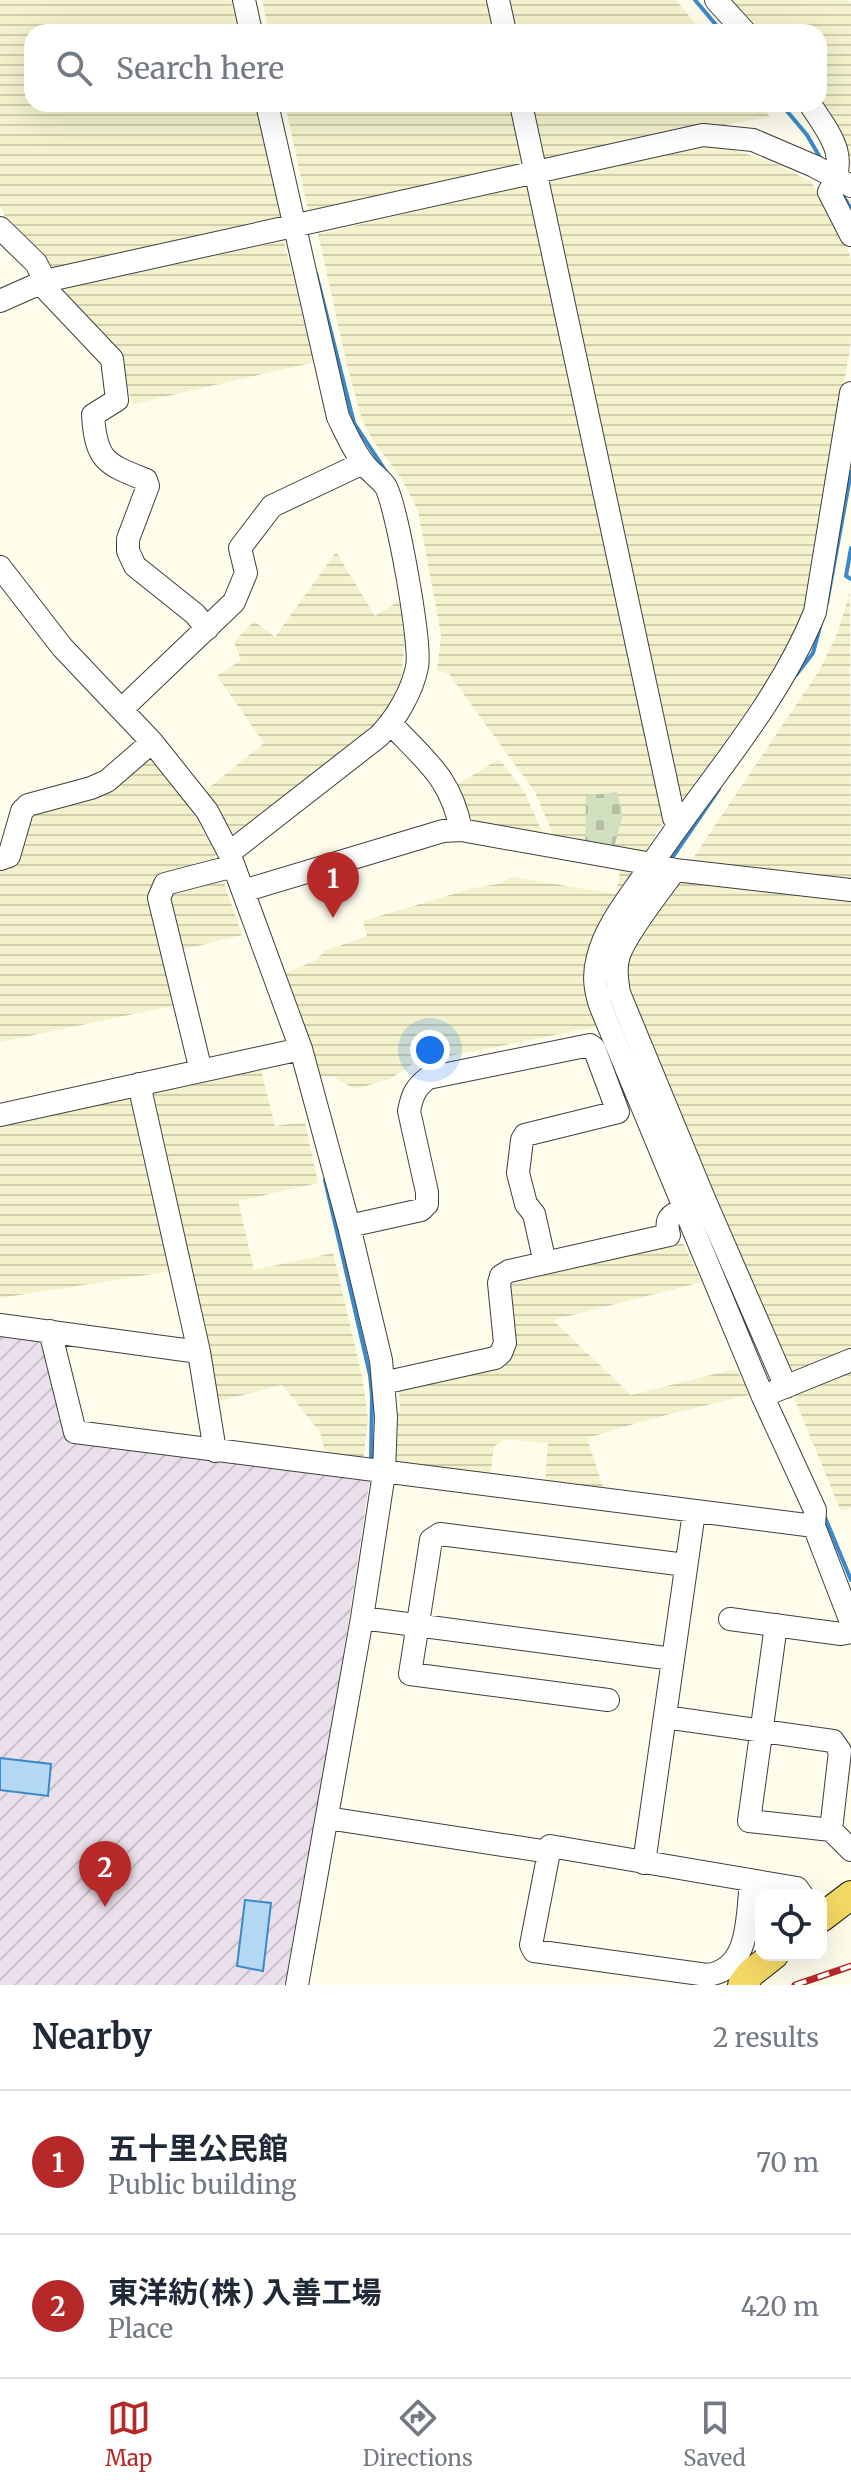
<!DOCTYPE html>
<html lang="en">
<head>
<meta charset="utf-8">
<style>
  body { margin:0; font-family:Merriweather,"Noto Sans JP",serif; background:#f2f2f3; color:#1f2937 }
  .controls { position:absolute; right:24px; bottom:24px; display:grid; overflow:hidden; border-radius:16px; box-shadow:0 8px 32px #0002 }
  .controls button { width:72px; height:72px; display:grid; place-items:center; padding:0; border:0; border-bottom:2px solid #e0e1e3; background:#fff; color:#1f2937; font:40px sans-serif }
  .you { position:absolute; left:430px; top:1050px; width:28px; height:28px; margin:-20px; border:6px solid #fff; border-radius:50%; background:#1a73e8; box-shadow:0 0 0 12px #1a73e833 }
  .badge { display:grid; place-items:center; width:52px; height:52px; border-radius:50%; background:#b72928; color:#fff; font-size:26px; font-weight:700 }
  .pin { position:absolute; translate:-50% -66px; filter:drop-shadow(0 2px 4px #0008) }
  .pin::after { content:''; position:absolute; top:42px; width:28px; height:24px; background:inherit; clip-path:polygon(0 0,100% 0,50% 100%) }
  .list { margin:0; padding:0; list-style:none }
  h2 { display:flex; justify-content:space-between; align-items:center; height:104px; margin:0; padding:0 32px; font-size:34px }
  h2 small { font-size:26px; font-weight:400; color:#747a83 }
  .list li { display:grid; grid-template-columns:52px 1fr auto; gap:24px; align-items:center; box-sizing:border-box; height:144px; padding:0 32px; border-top:2px solid #e0e1e3 }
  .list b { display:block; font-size:30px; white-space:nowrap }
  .list p { margin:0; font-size:26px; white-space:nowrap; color:#747a83 }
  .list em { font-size:26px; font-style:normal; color:#747a83 }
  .icon { flex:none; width:44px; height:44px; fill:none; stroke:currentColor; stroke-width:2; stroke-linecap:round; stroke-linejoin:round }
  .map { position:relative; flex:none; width:851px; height:1985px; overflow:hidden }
  .search { position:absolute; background:#fff; box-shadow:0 8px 32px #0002; left:24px; right:24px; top:24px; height:88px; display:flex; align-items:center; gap:20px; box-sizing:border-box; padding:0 28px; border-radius:24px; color:#747a83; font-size:30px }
  .sheet { height:392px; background:#fff }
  nav { display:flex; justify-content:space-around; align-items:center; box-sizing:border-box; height:112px; border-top:2px solid #e0e1e3; background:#fff; font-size:22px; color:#747a83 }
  nav a { display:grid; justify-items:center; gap:4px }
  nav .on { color:#b72928 }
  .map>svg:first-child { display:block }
  .industrial { fill:url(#industrial-furrows) }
  .farmland { fill:url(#farmland-rules) }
  .cemetery { fill:url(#cemetery-stones) }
  .water { fill:#b2d8f4; stroke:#3b89c9; stroke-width:2 }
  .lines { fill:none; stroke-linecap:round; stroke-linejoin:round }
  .stream { stroke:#3b89c9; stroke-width:4 }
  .minor-casing { stroke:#3f3f3f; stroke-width:24 }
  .major-casing { stroke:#1d1d1d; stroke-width:30 }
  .minor { stroke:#fff; stroke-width:22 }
  .major { stroke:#f4d965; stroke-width:28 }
  .rail-casing { stroke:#b72928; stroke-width:7 }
  .rail { stroke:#fff; stroke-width:4; stroke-dasharray:12; stroke-linecap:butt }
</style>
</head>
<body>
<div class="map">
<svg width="851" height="1985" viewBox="0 0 851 1985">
  <defs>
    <pattern id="industrial-furrows" width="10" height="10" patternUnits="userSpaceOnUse" patternTransform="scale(2)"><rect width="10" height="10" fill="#eae0eb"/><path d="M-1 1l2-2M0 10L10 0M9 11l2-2" fill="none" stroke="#c8bfc8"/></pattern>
    <pattern id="farmland-rules" width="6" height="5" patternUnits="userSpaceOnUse" patternTransform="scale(2)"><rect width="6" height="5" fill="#f3f2cc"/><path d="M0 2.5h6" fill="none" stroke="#cfceae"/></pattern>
    <pattern id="cemetery-stones" width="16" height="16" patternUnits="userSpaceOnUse" patternTransform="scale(2)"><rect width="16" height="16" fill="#d2dfbe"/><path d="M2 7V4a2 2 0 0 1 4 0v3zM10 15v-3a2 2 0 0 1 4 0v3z" fill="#b3bea2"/></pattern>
  </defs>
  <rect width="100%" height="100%" fill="#fefceb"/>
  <path class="industrial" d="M0,1334l44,5 26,96 300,43 -27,181 -57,326h-286z"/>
  <path class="farmland" d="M0,0h231l8,32h-207v72h224l26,112 -233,53 -5,-15 -38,-35 -6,-13z
    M262,0h225l8,32h-226z
    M506,0h170l26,32h-189z
    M725,0h120l6,3v156l-32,-55v-72h-65z
    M285,104h226l14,60 -217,46z
    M529,104h231l10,13 -229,41z
    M708,146l19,2 53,17 31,17 25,42 15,34v84l-37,221 -11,50 -13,34 -108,157 -136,-622z
    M527,186l106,478 31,156 -21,35 -88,-16 -20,-47 -86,-118 -12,-4 4,-35 -23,-125 -17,-32 -29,-39 -10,-19 -15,-55 -29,-131z
    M284,241l31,121 -182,42 -19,-54 -59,-59z
    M336,552l39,64 24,-15 7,27 -6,65 -17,25 -51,44 -101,73 -25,-45 58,-47 -47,-67 24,-16 -7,-18 20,-21 21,16z
    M850,592l1,289 -160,-20 128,-190 18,-37z
    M148,756l41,50 27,48 -4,10 -53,9 -8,13 26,119 -177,37v-171l9,-1 12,-14 9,-45z
    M499,759l25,32 20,45 -77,-13 -12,-37z
    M621,866l19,5 -39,54 -1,101 -186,37 -24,16 -35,10 -21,-12 -15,-1 -35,-102 32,-14 9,-9 42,-15 -4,-15 110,-33 25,-4 14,-7 104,17z
    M681,875l170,21v456l-64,26 -163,-392 6,-40z
    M222,877l20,58 -61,15 -14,-55 3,-6z
    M261,1070l14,56 30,-4 13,61 -80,18 16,69 79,-17 29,123 6,42 -5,43 -37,-6 -6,-23 -38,-47 -66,17 -66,-307z
    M135,1095l37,176 -172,27v-172z
    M683,1243l19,39 -149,38 78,75 104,-26 18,25 -95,23 -71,21 18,55 -60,-10 3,-40 -42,-4 -12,7 -4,32 -87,-14 -9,-4 -1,-46 7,-3 -1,-24 106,-21 9,-22 -6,-60z
    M851,1369v139l-10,3 -49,-118z"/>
  <path class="cemetery" d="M617,792l6,23 -10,36 -28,-8 1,-47z"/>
  <path class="water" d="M0,1758l51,6 -3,32 -48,-6z
    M245,1900l26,3 -8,68 -26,-5z"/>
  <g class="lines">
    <path class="stream" d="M695,0l27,32
      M781,104l26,31 14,24
      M842,194l9,15
      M316,273l38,150 33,50
      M851,548l-5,28 5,3
      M827,603l24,-131
      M796,675l17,-22 8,-30
      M670,861l49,-72
      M325,1180l45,195 2,20 -1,67
      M824,1515l27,65"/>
    <defs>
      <path id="minor" d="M244,0l7,32
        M498,0l7,32
        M716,0l29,32
        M521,104l153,714 5,5
        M810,104c20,31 40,52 19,88l22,43
        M0,228l36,35 9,18
        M40,283l72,76 5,41 -24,15c3,46 13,49 53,65l2,6 -20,53v12l7,15 60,48 12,15
        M0,301l45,-20 658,-146 50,5 61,26 37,20
        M851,393l-36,219c-38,94 -110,172 -166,256 -18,28 -43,56 -51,89 -5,18 -3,32 2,48l163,392 52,113 -1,16 37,96
        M0,567l62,80 90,95 55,69 22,42 72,196 48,177 32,134 5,57 -2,56 -22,145 -65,367
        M122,709l112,-107 12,-29 -6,-25 32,-42 91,-43
        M391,724c35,37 60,54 70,106
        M229,853l150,-117c17,-17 33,-44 38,-69 5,-22 -20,-158 -31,-180 -5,-8 -15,-14 -21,-22 -11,-13 -19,-32 -27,-48l-71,-313
        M0,859l9,-3 13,-45 6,-6 63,-17 16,-7 45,-39
        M675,870c-15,21 -48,62 -56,85 -4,12 -2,25 0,38l86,208
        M243,891l200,-60 18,-1 191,34 23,6 176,20
        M201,1071l-42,-173 6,-14 69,-18
        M139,1084l60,268 16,99
        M0,1115l301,-66
        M349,1226l72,-16 6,-6v-12l-18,-81c3,-16 7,-24 19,-33l162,-33 4,3 24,64 -93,23 -3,5 -4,33 8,31 8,10 11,49
        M0,1325l199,27
        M50,1331l25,101 739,94
        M383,1383l112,-25 6,-5 4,-10 -6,-60 2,-7 8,-5 160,-36c-1,-3 -2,-12 -1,-14 4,-11 27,-16 37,-20l81,186
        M775,1391l76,-31
        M362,1618l311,41
        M730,1619l111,15 10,-2
        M776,1625l-27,196 82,9 20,20
        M608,1700l-198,-26 21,-134 9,-6 246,31
        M665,1717l168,24 7,10 -9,79
        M327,1818l222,34 1,-6 247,42 5,7
        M549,1852l-18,93 3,6 173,24c44,-5 40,-60 44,-94
        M644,1863l50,-351"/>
      <path id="major" d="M821,1918l30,-23
        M742,1985l9,-12 23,-18"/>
    </defs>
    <use href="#minor" class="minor-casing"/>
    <use href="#major" class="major-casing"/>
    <use href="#minor" class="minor"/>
    <use href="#major" class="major"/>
    <defs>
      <path id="rail" d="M795,1985l56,-19"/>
    </defs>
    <use href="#rail" class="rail-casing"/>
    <use href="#rail" class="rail"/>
  </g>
</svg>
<div class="controls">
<button><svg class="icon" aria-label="locate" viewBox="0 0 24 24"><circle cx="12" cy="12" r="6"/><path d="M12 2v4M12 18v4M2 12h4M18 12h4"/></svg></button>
</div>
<div class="you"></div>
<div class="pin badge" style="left:333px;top:918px">1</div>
<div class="pin badge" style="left:105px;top:1907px">2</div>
<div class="search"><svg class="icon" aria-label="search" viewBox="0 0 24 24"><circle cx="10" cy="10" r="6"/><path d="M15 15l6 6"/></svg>Search here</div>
</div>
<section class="sheet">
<h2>Nearby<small>2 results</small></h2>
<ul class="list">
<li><span class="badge">1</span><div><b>五十里公民館</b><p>Public building</p></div><em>70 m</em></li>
<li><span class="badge">2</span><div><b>東洋紡(株) 入善工場</b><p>Place</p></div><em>420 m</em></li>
</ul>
</section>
<nav>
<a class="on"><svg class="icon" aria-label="map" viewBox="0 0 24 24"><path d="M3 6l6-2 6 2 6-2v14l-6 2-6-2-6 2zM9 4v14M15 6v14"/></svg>Map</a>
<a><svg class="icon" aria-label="directions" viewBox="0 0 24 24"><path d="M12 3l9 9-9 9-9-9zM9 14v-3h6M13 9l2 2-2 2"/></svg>Directions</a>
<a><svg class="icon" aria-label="saved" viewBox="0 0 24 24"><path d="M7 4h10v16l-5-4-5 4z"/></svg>Saved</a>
</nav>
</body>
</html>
